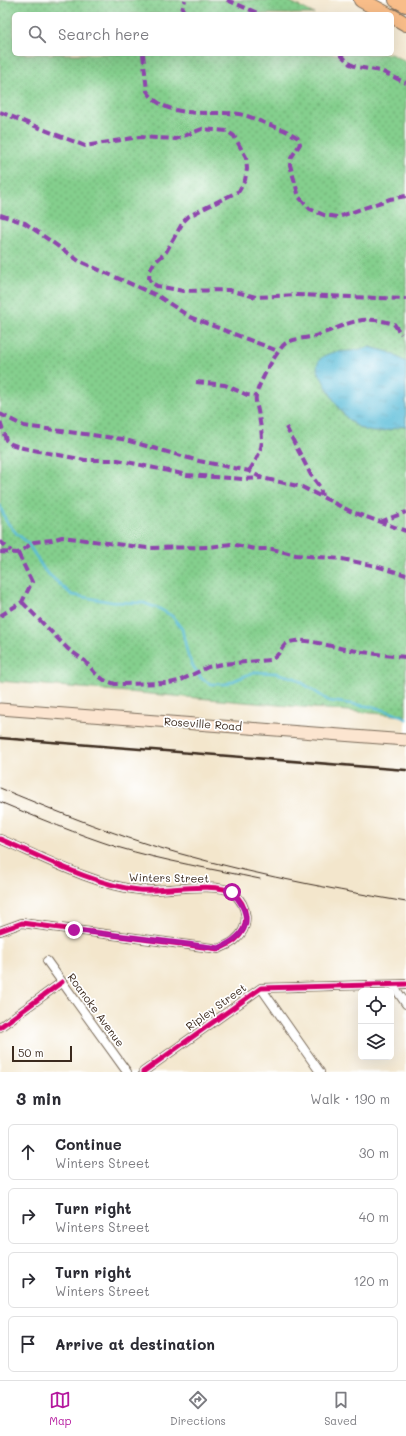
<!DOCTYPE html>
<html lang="en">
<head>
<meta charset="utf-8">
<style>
  body { margin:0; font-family:Mali,sans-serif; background:#f2f2f3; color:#2b2b33 }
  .controls { position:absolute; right:12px; bottom:12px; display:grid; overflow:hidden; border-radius:6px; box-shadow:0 4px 16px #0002 }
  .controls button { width:36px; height:36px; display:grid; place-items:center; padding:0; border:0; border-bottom:1px solid #e1e1e2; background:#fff; color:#2b2b33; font:20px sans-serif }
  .scale { position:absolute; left:12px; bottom:10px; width:60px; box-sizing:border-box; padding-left:4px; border:2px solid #3b2a1e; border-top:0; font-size:11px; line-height:14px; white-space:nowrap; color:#3b2a1e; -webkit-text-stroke:3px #fff; paint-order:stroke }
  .stop { position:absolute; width:12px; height:12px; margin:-9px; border:3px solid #b5179e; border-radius:50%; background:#fff }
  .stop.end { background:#b5179e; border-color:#fff; box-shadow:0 1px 4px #0008 }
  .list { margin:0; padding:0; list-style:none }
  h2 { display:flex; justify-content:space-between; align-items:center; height:52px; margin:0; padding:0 16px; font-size:17px }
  h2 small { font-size:13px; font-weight:400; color:#7c7c81 }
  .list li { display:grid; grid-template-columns:26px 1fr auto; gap:12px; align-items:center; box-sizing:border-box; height:56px; margin:0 8px 8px; padding:0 8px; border:1px solid #e1e1e2; border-radius:6px }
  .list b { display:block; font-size:15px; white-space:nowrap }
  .list p { margin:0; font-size:13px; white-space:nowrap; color:#7c7c81 }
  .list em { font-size:13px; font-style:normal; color:#7c7c81 }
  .icon { flex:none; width:22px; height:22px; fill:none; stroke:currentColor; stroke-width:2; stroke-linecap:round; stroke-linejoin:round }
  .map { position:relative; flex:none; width:406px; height:1072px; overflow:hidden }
  .search { position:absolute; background:#fff; box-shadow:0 4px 16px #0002; left:12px; right:12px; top:12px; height:44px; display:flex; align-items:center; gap:10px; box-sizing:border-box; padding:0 14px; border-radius:6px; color:#7c7c81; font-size:15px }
  .sheet { height:308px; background:#fff }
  nav { display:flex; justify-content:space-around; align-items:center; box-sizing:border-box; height:56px; border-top:1px solid #e1e1e2; background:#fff; font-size:11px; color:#7c7c81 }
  nav a { display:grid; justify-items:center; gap:2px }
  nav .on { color:#b5179e }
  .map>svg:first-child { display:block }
  .grass { fill:url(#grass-dots); stroke:#607c56 }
  .water { fill:url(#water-ripples); stroke:#4a737b }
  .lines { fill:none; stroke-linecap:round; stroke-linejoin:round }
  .stream { stroke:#59bcd8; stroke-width:2.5 }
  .minor-casing { stroke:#7b6c5b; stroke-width:10 }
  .secondary-casing { stroke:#7b6c5b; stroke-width:13 }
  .motorway-casing { stroke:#7b6c5b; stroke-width:16 }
  .minor { stroke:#fff; stroke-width:8 }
  .secondary { stroke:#fce5d0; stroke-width:11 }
  .motorway { stroke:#f8bd89; stroke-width:14 }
  .tram { stroke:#3b2a1e; stroke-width:1 }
  .rail { stroke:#3b2a1e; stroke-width:2.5 }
  .quiet { stroke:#8e44ad; stroke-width:4; stroke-dasharray:8 4; stroke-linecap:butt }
  .cycleway-casing { stroke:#fff; stroke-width:8 }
  .cycleway { stroke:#d6006c; stroke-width:5 }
  .route { stroke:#b5179e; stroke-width:5 }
  .labels { text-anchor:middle; stroke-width:3.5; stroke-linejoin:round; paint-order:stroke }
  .street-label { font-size:11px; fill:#3b2a1e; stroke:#fff }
</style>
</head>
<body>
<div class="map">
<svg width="406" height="1072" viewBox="0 0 406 1072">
  <defs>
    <pattern id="grass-dots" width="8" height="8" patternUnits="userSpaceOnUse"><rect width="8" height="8" fill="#84cf8d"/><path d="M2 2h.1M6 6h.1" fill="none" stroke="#6da873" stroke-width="1.8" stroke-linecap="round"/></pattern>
    <pattern id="water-ripples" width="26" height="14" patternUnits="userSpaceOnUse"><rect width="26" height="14" fill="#59bcd8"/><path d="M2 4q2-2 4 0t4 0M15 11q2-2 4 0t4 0" fill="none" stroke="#4b99af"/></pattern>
  </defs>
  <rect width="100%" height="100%" fill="#fff"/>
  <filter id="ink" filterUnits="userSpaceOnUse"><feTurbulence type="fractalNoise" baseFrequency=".025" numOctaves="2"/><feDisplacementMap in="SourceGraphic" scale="8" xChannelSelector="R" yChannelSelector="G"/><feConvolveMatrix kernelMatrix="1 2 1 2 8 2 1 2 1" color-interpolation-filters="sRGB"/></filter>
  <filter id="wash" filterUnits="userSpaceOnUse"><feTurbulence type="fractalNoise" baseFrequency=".012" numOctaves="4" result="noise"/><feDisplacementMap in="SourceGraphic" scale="16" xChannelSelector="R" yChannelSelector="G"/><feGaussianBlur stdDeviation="0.9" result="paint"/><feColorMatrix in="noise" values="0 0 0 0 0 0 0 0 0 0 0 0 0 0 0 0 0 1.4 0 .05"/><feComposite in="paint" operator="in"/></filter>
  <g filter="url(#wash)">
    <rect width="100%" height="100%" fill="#f3e6cc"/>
    <path class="grass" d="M0,0h287l27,14h-300v40h377l15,8v654l-406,-35z"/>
    <path class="water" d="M370,347l19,5 17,10v64c-11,1 -22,7 -33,6 -30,-4 -42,-39 -56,-62 -1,-19 21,-18 34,-19 6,-1 13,-3 19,-4z"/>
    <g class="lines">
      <path class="stream" d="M0,506l6,15 11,13 10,8 18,29 27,24 40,7 32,1 16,6 12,7 10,13 6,27 5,10 9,13 9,5h15l28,-12 22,1 19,5 34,23 45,6 28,9 4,3"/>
    </g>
  </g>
  <g filter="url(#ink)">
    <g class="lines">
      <defs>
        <path id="minor" d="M0,839c42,18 94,46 139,51 21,2 79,-9 94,3 15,12 18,34 2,47 -4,4 -11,6 -16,9l-197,-26 -22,8
          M47,961l80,111
          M393,985l13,19
          M261,988l59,84
          M0,1027l62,-45
          M143,1072l118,-84 145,-4"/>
        <path id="secondary" d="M0,709l406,31"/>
        <path id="motorway" d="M361,0l26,14
          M396,0l10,5
          M392,16l14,8"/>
      </defs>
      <use href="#minor" class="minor-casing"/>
      <use href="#secondary" class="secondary-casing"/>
      <use href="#motorway" class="motorway-casing"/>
      <use href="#minor" class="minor"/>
      <use href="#secondary" class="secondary"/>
      <use href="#motorway" class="motorway"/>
      <path class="tram" d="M0,788c48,20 97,40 147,56 84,26 172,43 259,58
        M0,802c38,16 77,32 117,45 47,14 95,22 143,32"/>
      <path class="rail" d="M0,738l406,32"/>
      <path class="quiet" d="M227,0l33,14
        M181,14l4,-14
        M143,54l4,37c20,30 62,19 92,23 8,1 16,5 23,8 13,5 25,8 36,16l2,6 -9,14 -1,7 9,32 11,12 14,6 14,2 52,-18 16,-3
        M340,54l10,10 7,3 24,4 25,12
        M0,112l85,34 54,-9 37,2 26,-10 25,2 7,5 12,21 1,12 -2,11 -6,11 -50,25 -6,6 -17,30 -12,11 -4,7 -1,8 3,5 5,3 26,5 46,-1 27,7 42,-2 108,4
        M0,215l25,8 54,38 79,35 32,21 88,34
        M196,382l29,3 22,10 9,1
        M0,414l24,12 98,13 77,22 50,10 13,7 40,9 50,25 54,19
        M0,422l6,18 5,4 12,4 62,12h33l69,15 56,4 19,-1
        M286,427l25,48 9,12 2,9
        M249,471c17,-25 14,-31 9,-60 -1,-5 -3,-11 -2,-15 1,-10 22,-48 30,-53 11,-6 23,-4 35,-9 30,-11 40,-20 73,-10l7,10
        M380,522l26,-10
        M0,541l11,10
        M0,552l18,1 16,-11 18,-2 10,-3 85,11 62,-1 22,-3 24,5h17l24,6 46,4 34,7 30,9
        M22,602l46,47 17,12 10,12 9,7 11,4 54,-1 10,-2 29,-14 14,-3 48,-4c11,-4 11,-16 20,-18 17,-5 43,6 61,8 18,3 37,6 55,7
        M0,616l22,-14 10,-20 -14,-29"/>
      <defs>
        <path id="cycleway" d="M0,839c42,18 94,46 139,51 21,2 79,-9 94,3 15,12 18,34 2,47 -4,4 -11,6 -16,9l-197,-26 -22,8
          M0,1027l62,-45
          M143,1072l118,-84 145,-4"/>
      </defs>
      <use href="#cycleway" class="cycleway-casing"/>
      <use href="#cycleway" class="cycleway"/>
    </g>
  </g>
  <g class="lines" filter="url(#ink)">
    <path class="route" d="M74,930l145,18c30,-14 36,-30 13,-56"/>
  </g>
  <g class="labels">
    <g class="street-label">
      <text transform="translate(203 724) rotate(4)" y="4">Roseville Road</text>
      <text transform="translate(169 878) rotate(1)" y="4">Winters Street</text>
      <text transform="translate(216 1007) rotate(-36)" y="4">Ripley Street</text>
      <text transform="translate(96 1010) rotate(54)" y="4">Roanoke Avenue</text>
    </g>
  </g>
</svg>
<div class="controls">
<button><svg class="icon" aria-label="locate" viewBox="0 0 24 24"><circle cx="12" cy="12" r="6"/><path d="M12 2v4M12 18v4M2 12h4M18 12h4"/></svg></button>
<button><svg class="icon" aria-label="layers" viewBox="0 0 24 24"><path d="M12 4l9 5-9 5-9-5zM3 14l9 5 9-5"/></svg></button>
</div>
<div class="scale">50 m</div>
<div class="stop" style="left:232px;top:892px"></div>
<div class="stop end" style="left:74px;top:930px"></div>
<div class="search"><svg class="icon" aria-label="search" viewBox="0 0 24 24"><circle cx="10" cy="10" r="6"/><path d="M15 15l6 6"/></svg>Search here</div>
</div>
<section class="sheet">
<h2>3 min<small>Walk · 190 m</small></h2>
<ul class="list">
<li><svg class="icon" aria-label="ahead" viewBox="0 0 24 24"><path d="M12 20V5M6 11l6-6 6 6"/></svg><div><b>Continue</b><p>Winters Street</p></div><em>30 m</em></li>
<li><svg class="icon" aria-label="right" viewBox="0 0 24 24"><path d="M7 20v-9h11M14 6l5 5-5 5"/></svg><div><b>Turn right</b><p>Winters Street</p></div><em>40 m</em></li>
<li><svg class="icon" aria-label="right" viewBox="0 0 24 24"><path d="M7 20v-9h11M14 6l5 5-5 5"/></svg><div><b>Turn right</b><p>Winters Street</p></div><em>120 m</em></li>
<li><svg class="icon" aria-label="arrive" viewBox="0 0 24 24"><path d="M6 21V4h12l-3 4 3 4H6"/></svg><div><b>Arrive at destination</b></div></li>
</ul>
</section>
<nav>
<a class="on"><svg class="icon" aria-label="map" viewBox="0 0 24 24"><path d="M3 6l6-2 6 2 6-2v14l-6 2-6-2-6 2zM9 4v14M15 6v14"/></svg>Map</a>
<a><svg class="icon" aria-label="directions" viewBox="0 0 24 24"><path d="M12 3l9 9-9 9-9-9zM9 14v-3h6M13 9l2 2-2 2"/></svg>Directions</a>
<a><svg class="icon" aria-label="saved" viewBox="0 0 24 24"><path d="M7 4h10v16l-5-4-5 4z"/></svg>Saved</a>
</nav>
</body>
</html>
